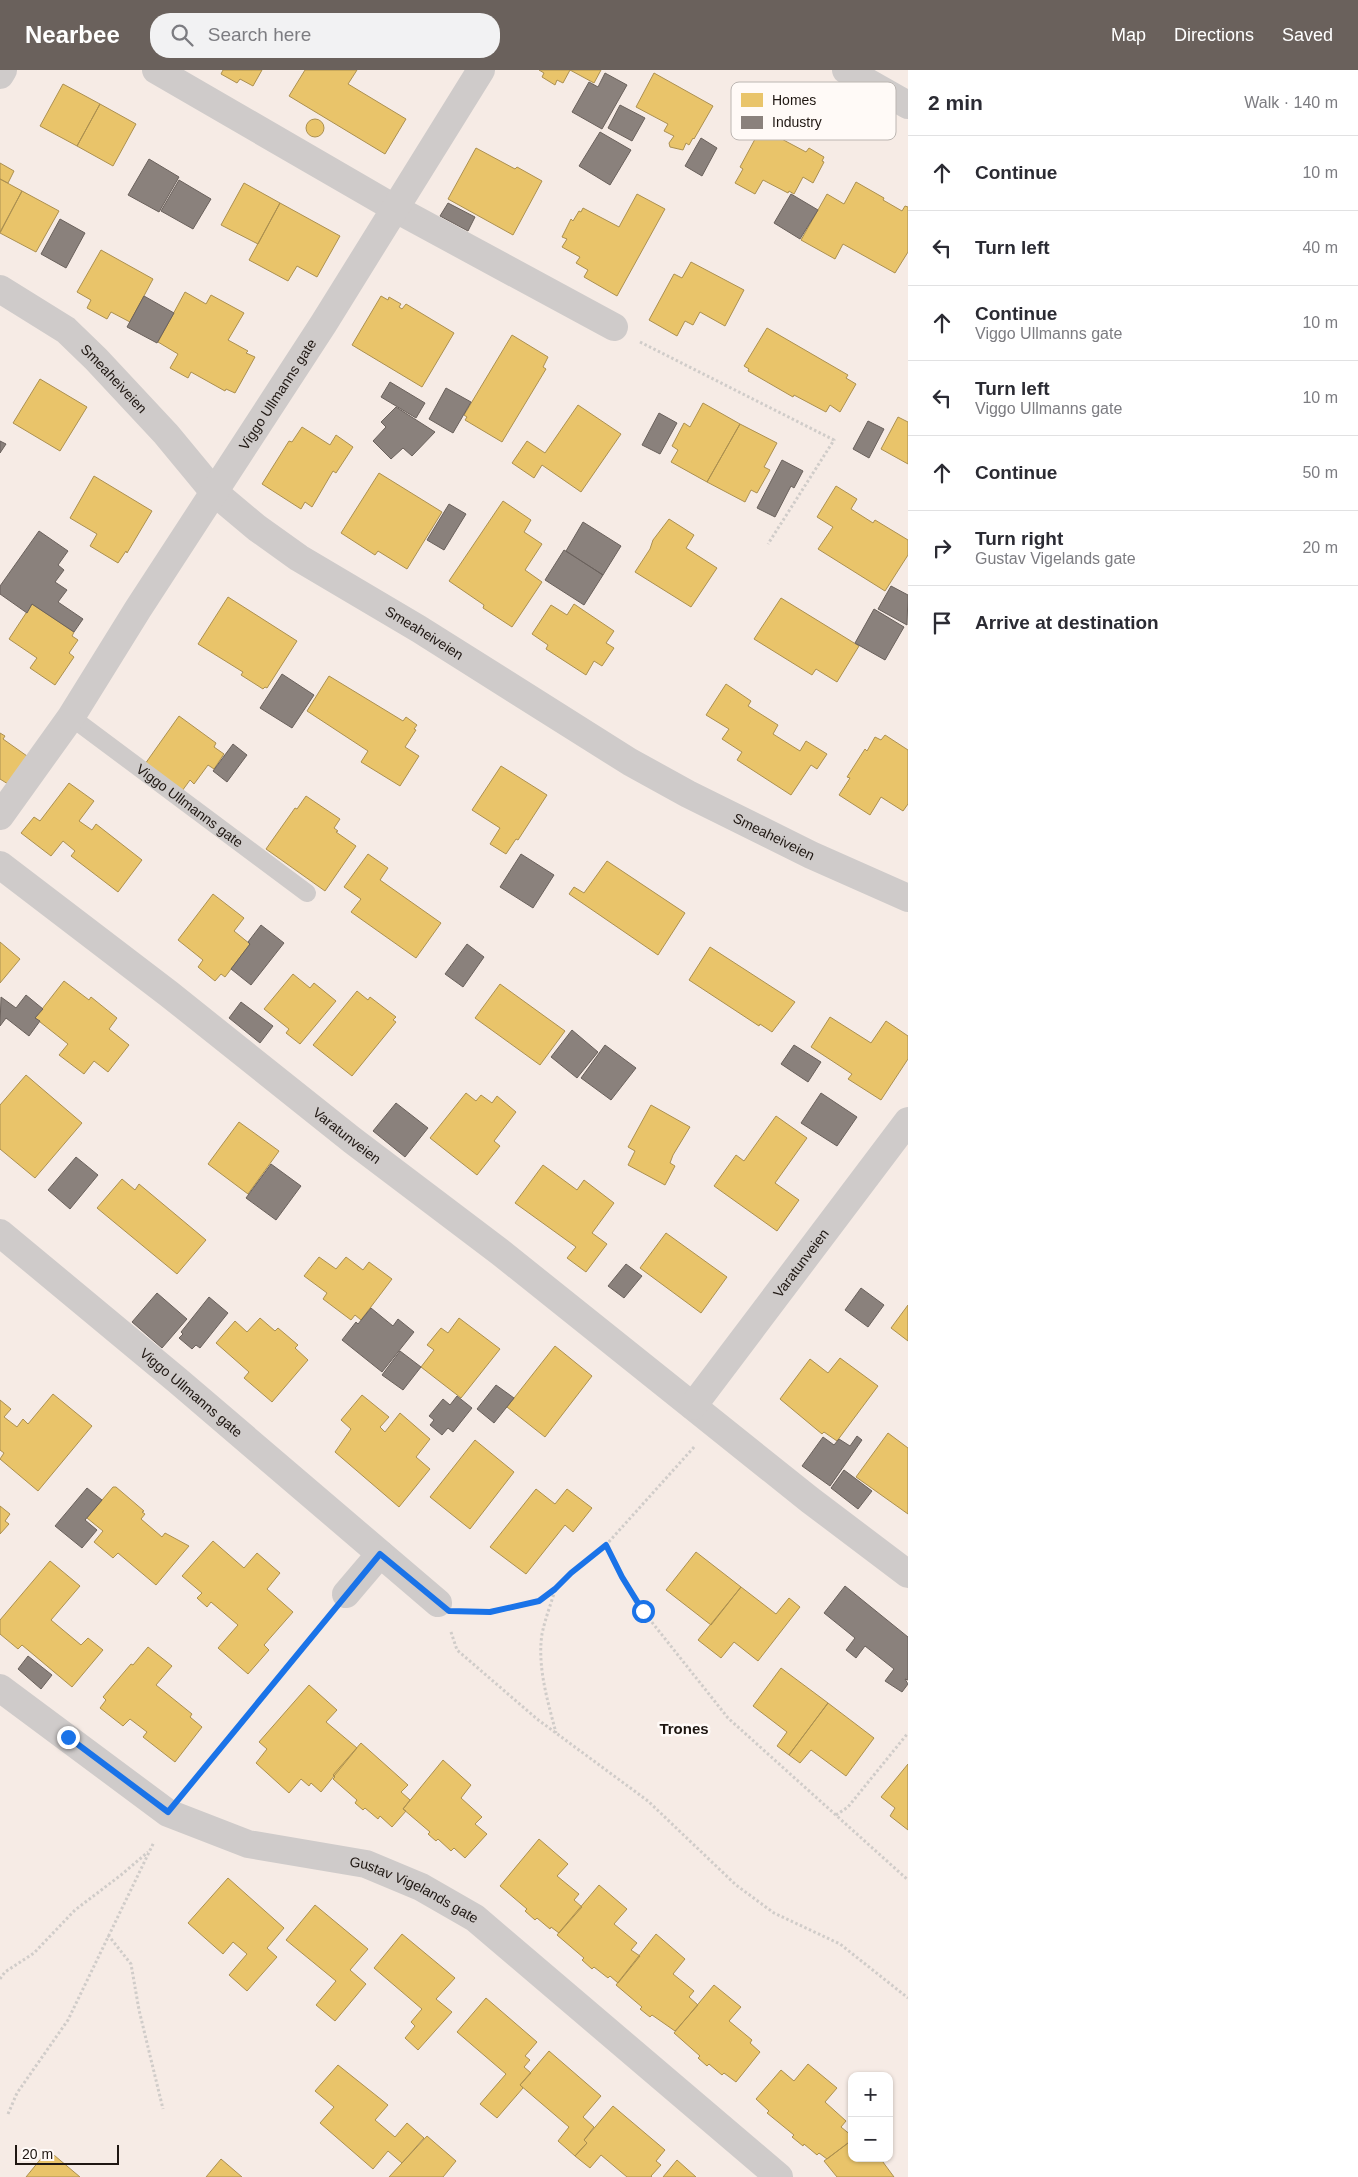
<!DOCTYPE html>
<html lang="en">
<head>
<meta charset="utf-8">
<style>
  body { margin:0; font-family:Helvetica,sans-serif; background:#f2f2f3; color:#2b2b33 }
  .controls { position:absolute; right:15px; bottom:15px; display:grid; overflow:hidden; border-radius:10px; box-shadow:0 1px 4px #0004 }
  .controls button { width:45px; height:45px; display:grid; place-items:center; padding:0; border:0; border-bottom:1px solid #e1e1e2; background:#fff; color:#2b2b33; font:25px sans-serif }
  .scale { position:absolute; left:15px; bottom:12px; width:104px; box-sizing:border-box; padding-left:5px; border:2px solid #1f1712; border-top:0; font-size:14px; line-height:18px; white-space:nowrap; color:#1f1712; -webkit-text-stroke:4px #fffaf7; paint-order:stroke }
  .stop { position:absolute; width:15px; height:15px; margin:-11px; border:4px solid #1a73e8; border-radius:50%; background:#fff }
  .stop.end { background:#1a73e8; border-color:#fff; box-shadow:0 1px 5px #0008 }
  .list { margin:0; padding:0; list-style:none }
  h2 { display:flex; justify-content:space-between; align-items:center; height:65px; margin:0; padding:0 20px; font-size:21px }
  h2 small { font-size:16px; font-weight:400; color:#7c7c81 }
  .list li { display:grid; grid-template-columns:32px 1fr auto; gap:15px; align-items:center; box-sizing:border-box; height:75px; padding:0 20px; border-top:1px solid #e1e1e2 }
  .list b { display:block; font-size:19px; white-space:nowrap }
  .list p { margin:0; font-size:16px; white-space:nowrap; color:#7c7c81 }
  .list em { font-size:16px; font-style:normal; color:#7c7c81 }
  .icon { flex:none; width:28px; height:28px; fill:none; stroke:currentColor; stroke-width:2; stroke-linecap:round; stroke-linejoin:round }
  .map { position:relative; flex:none; width:908px; height:2107px; overflow:hidden }
  header { display:flex; align-items:center; gap:30px; box-sizing:border-box; height:70px; padding:0 25px; background:#6a615c; color:#fff }
  header strong { font-size:24px }
  nav { display:flex; gap:28px; margin-inline-start:auto; font-size:18px }
  .search { width:350px; height:45px; background:#f2f2f3; display:flex; align-items:center; gap:12px; box-sizing:border-box; padding:0 18px; border-radius:20px; color:#7c7c81; font-size:19px }
  main { display:flex }
  aside { flex:1; background:#fff }
  .map>svg:first-child { display:block }
  .homes { fill:#e9c46a; stroke:#ac9050 }
  .industry { fill:#8a817c; stroke:#6a615c }
  .lines { fill:none; stroke-linecap:round; stroke-linejoin:round }
  .path { stroke:#d0ccc9; stroke-width:3; stroke-dasharray:2.5 2.5; stroke-linecap:butt }
  .service { stroke:#cfcbca; stroke-width:18 }
  .minor { stroke:#cfcbca; stroke-width:28 }
  .route { stroke:#1a73e8; stroke-width:6 }
  .labels { text-anchor:middle; stroke-width:5; stroke-linejoin:round; paint-order:stroke }
  .street-label { font-size:14px; fill:#1f1712; stroke:#fffaf7 }
  .neighbourhood-label { font-size:15px; font-weight:bold; fill:#1f1712; stroke:#fffaf7 }
  .key { fill:#fffaf7; stroke:#bcb6b2; stroke-width:1 }
  .key-label { font-size:14px; fill:#1f1712 }
</style>
</head>
<body>
<header>
<strong>Nearbee</strong>
<div class="search"><svg class="icon" aria-label="search" viewBox="0 0 24 24"><circle cx="10" cy="10" r="6"/><path d="M15 15l6 6"/></svg>Search here</div>
<nav><a>Map</a><a>Directions</a><a>Saved</a></nav>
</header>
<main>
<div class="map">
<svg width="908" height="2107" viewBox="0 0 908 2107">
  <rect width="100%" height="100%" fill="#f6ebe5"/>
  <path class="homes" d="M223,0h39l-9,16 -13,-7 -3,4 -16,-9z
    M305,0h52l-9,14 58,35 -21,35 -96,-58z
    M539,0h62l-7,13 -24,-13 -7,13 -6,-3 -2,5 -13,-8 2,-4z
    M654,3l59,33 -19,33 -1,-1 -4,7 -3,-2 -3,7 -13,-3 -1,-4 5,-7 -10,-5 4,-7 -32,-17z
    M63,14l37,20 -23,42 -37,-20z
    M100,34l36,20 -23,42 -36,-20z
    M306 58a9 9 0 1 1 18 0a9 9 0 1 1-18 0Z
    M761,58l45,24 3,-4 15,9 -2,4 2,1 -11,21 -10,-6 -9,17 -5,-3 -1,2 -25,-13 -8,14 -20,-11 8,-14 -3,-2z
    M476,78l39,21 2,-2 25,14 -29,54 -65,-36z
    M0,93l14,8 -6,12 -8,-4z
    M0,109l22,12 -22,41z
    M856,112l28,16 -1,2 19,11 3,-5 3,1v45l-13,21 -52,-29 -8,15 -34,-19 26,-46 17,10z
    M244,113l36,20 -22,41 -37,-19z
    M22,121l37,20 -23,41 -36,-19z
    M637,124l28,15 -48,87 -33,-19 4,-7 -12,-7 4,-6 -18,-10 5,-8 -5,-2 9,-18 2,2 6,-10 2,1 2,-4 36,19z
    M280,133l60,33 -23,41 -20,-11 -9,15 -39,-21z
    M101,180l52,29 -23,43 -19,-10 -4,7 -20,-11 4,-8 -14,-8z
    M691,192l53,28 -19,36 -25,-14 -7,13 -8,-4 -8,15 -28,-16 25,-46 8,4z
    M185,222l21,12 5,-9 33,18 -16,27 20,11 -2,2 9,4 -20,36 -9,-4 -1,2 -34,-19 -3,6 -18,-10 8,-14 -20,-12z
    M381,226l7,4 1,-3 12,7 -2,3 3,2 4,-5 48,29 -32,54 -70,-42z
    M767,258l81,47 -2,3 10,6 -16,28 -10,-7 -4,7 -32,-17 -1,2 -45,-26 1,-2 -5,-3z
    M512,265l36,22 -5,10 3,2 -44,73 -37,-22 2,-3 -3,-2z
    M40,309l47,28 -27,44 -47,-28z
    M703,333l37,21 -33,58 -36,-20 7,-12 -6,-4 12,-23 6,4z
    M578,335l43,29 -40,58 -39,-27 -8,13 -22,-15 15,-22 18,12z
    M898,347l10,5v42l-27,-15z
    M740,354l37,19 -13,24 6,3 -13,23 -6,-3 -6,12 -38,-20z
    M302,357l28,18 6,-10 17,12 -17,26 -3,-2 -21,36 -7,-5 -4,7 -39,-25 27,-43 3,1z
    M379,403l63,39 -35,57 -29,-18 -3,4 -34,-22z
    M94,406l58,35 -25,42 -1,-2 -8,12 -28,-17 7,-12 -27,-16z
    M836,416l21,13 -6,10 22,14 2,-3 33,20v15l-23,36 -67,-42 15,-22 -16,-10z
    M503,431l28,19 -7,12 18,12 -17,26 17,12 -30,45 -29,-19 1,-3 -35,-24z
    M669,449l25,16 -8,13 31,20 -26,39 -56,-35 15,-23 3,-9z
    M228,527l69,44 -30,47 -2,-1 -2,2 -22,-14 2,-3 -45,-28z
    M781,528l78,48 -22,36 -21,-13 -4,6 -58,-36z
    M32,534l42,28 -2,4 6,4 -9,13 5,4 -19,28 -25,-17 7,-10 -28,-19z
    M574,534l40,27 -8,12 8,5 -12,18 -8,-5 -8,14 -40,-26 2,-4 -16,-11 19,-29 16,10z
    M329,606l74,45 3,-4 11,8 -3,4 2,1 -11,17 14,9 -19,30 -39,-24 7,-11 -61,-40z
    M726,614l25,17 -3,5 30,19 -5,9 27,17 6,-10 21,13 -10,15 -6,-4 -20,30 -54,-35 5,-8 -20,-13 7,-10 -23,-14z
    M179,646l37,27 -2,4 10,7 -10,15 -6,-4 -14,19 -4,-4 -8,11 -37,-27z
    M0,663l5,3 -2,3 24,17 -19,28 -8,-5z
    M885,665l23,15v54l-5,7 -22,-14 -11,18 -31,-20 11,-17 -3,-1 18,-28 2,2 8,-14 6,3z
    M501,696l46,29 -29,45 -2,-1 -10,15 -16,-10 10,-16 -28,-18z
    M69,713l25,18 -15,20 13,9 4,-6 46,36 -24,32 -47,-36 4,-5 -12,-10 -12,15 -30,-23 13,-16 6,4z
    M306,726l34,23 -6,9 4,3 -2,1 20,14 -31,45 -59,-42 29,-41 2,1z
    M368,784l20,14 -8,12 61,43 -25,35 -65,-46 10,-13 -17,-12z
    M607,791l78,52 -27,42 -89,-61 5,-7 10,6z
    M213,824l31,24 -10,13 16,13 -25,33 -4,-3 -6,7 -17,-14 5,-7 -25,-20z
    M0,872l20,17 -20,24z
    M710,877l85,55 -23,30 -12,-8 -1,2 -70,-46z
    M293,904l17,14 4,-5 22,18 -36,43 -14,-11 3,-4 -25,-20z
    M64,911l25,19 2,-3 26,21 -8,11 20,16 -21,27 -14,-11 -10,13 -25,-19 9,-11 -33,-26z
    M500,914l65,47 -25,34 -65,-47z
    M357,921l11,9 2,-3 26,20 -3,3 3,2 -44,54 -39,-31z
    M830,947l41,26 15,-22 22,15v23l-27,41 -33,-21 4,-5 -41,-27z
    M26,1005l56,48 -47,55 -35,-29v-44z
    M466,1023l10,8 5,-6 11,8 5,-7 19,16 -22,29 6,5 -23,29 -47,-37z
    M651,1035l39,22 -17,28 -3,8 5,3 -10,19 -37,-20 7,-14 -7,-4z
    M776,1046l31,22 -32,45 24,17 -22,31 -63,-45 22,-31 8,6z
    M239,1052l40,29 -31,43 -40,-30z
    M543,1095l34,25 7,-10 30,23 -22,30 15,11 -21,28 -19,-14 9,-11 -61,-44z
    M122,1109l13,11 4,-6 67,56 -29,34 -80,-66z
    M666,1163l61,44 -26,36 -61,-45z
    M319,1187l17,12 10,-12 17,13 6,-8 23,17 -31,41 -6,-5 -4,5 -28,-21 4,-6 -23,-17z
    M908,1235v36l-17,-13z
    M260,1248l15,13 3,-3 20,17 -3,3 13,12 -36,42 -28,-24 5,-6 -33,-29 19,-22 12,11z
    M459,1248l41,31 -39,49 -40,-31 13,-17 -7,-5 14,-17 7,5z
    M555,1276l37,30 -47,61 -38,-30z
    M840,1288l38,28 -41,55 -13,-9 -2,2 -42,-35 30,-40 18,14z
    M53,1324l39,32 -54,65 -38,-32 4,-6 -4,-3v-50l11,9 -7,8 13,10 6,-8 5,5z
    M362,1325l27,22 -9,10 5,5 15,-19 30,26 -14,18 14,12 -31,38 -64,-55 16,-23 -10,-9z
    M888,1363l20,15v66l-52,-37z
    M475,1370l39,32 -44,57 -40,-32z
    M113,1417h3l28,24 -2,1 3,2 -4,5 21,18 3,-4 24,13 -33,39 -38,-32 -5,5 -19,-16 9,-11 -16,-13z
    M536,1419l19,15 12,-15 25,19 -19,24 -8,-7 -39,49 -36,-27z
    M0,1436l10,8 -5,7 4,3 -9,10z
    M213,1471l31,27 13,-15 23,20 -13,16 26,23 -29,33 5,5 -21,24 -30,-26 20,-23 -27,-23 -4,5 -10,-9 5,-5 -20,-17z
    M696,1482l45,35 -30,38 -45,-35z
    M50,1491l30,25 -29,34 30,25 7,-7 15,12 -31,37 -50,-42 -4,4 -18,-15v-14z
    M741,1517l35,27 13,-16 11,9 -42,54 -24,-19 -13,16 -23,-18z
    M148,1577l24,19 -16,19 36,29 -2,3 12,10 -27,35 -32,-25 4,-5 -17,-13 -7,7 -23,-18 6,-8 -3,-3 28,-33 2,1z
    M781,1598l47,35 -39,52 -12,-9 10,-14 -34,-26z
    M309,1615l28,25 -11,12 31,26 -36,44 -10,-9 -2,3 -8,-7 -12,14 -33,-30 11,-14 -8,-7z
    M828,1633l46,35 -28,38 -35,-26 -11,13 -11,-8z
    M361,1673l47,42 -7,7 9,8 -7,9 3,2 -14,16 -12,-11 -2,3 -13,-11 -2,2 -8,-7 2,-3 -24,-21 2,-2 -2,-2z
    M443,1690l28,25 -10,13 21,19 -7,7 12,10 -22,24 -11,-10 -3,3 -13,-12 -2,2 -8,-7 2,-2 -27,-23z
    M908,1694v66l-18,-14 5,-8 -14,-11z
    M539,1769l29,25 -11,12 22,18 -5,6 8,7 -23,26 -8,-6 -1,2 -13,-11 -2,2 -10,-9 2,-2 -27,-23z
    M228,1808l56,50 -17,20 10,9 -30,34 -18,-16 18,-21 -14,-12 -10,12 -35,-31z
    M599,1815l28,24 -13,15 23,19 -6,7 9,6 -22,27 -8,-7 -2,2 -14,-11 -2,2 -10,-9 2,-2 -27,-23z
    M315,1835l53,44 -18,21 16,14 -31,37 -19,-16 20,-24 -50,-41z
    M402,1864l53,44 -19,21 16,13 -34,38 -13,-12 10,-12 -4,-4 11,-13 -48,-41z
    M656,1864l29,25 -12,15 21,17 -5,6 9,8 -23,26 -23,-16 -2,2 -10,-8 2,-2 -26,-22z
    M714,1915l27,22 -12,14 23,19 -2,3 10,9 -24,30 -12,-9 -2,2 -13,-11 -2,2 -9,-8 2,-2 -26,-23z
    M486,1928l51,44 -12,14 5,4 -6,7 7,6 -11,12 3,3 -26,30 -17,-14 26,-30 -49,-42z
    M549,1981l52,45 -18,21 11,10 -10,13 3,3 -12,13 -17,-15 11,-14 -49,-42z
    M808,1994l29,24 -12,14 21,19 -5,6 11,9v4l-25,19 -8,-6 -2,2 -13,-11 -1,2 -11,-9 2,-2 -27,-22 2,-2 -13,-12 25,-29 13,11z
    M338,1995l50,40 -13,15 20,17 12,-14 17,15 -22,25 -14,-12 -15,18 -53,-46 14,-16 -19,-16z
    M613,2036l52,44 -9,11 5,4 -10,11 1,1h-25l-26,-22 -11,13 -15,-12 12,-13 -3,-3z
    M427,2066l29,25 -13,16h-54z
    M852,2070v18h28l14,19h-57l-13,-16z
    M48,2080l32,27h-54z
    M221,2089l21,18h-36z
    M677,2090l19,17h-33z"/>
  <path class="industry" d="M605,3l22,12 -25,44 -30,-17 17,-30 9,5z
    M620,35l25,13 -13,23 -24,-13z
    M600,62l31,18 -21,35 -31,-19z
    M701,68l16,10 -15,28 -17,-10z
    M149,89l30,18 -20,35 -31,-17z
    M179,110l32,19 -18,30 -32,-18z
    M791,124l27,16 -18,29 -26,-16z
    M448,133l27,14 -7,14 -28,-15z
    M60,149l25,14 -19,35 -25,-14z
    M144,226l30,17 -17,30 -30,-16z
    M390,312l35,21 -9,15 -35,-21z
    M446,318l25,14 -18,31 -24,-14z
    M396,337l39,25 -23,24 -9,-8 -12,11 -18,-18 13,-14 -5,-5z
    M659,343l18,10 -17,31 -18,-9z
    M868,351l16,8 -15,29 -16,-9z
    M0,371l6,3 -6,9z
    M782,390l21,11 -9,17 -3,-2 -16,31 -18,-9z
    M449,434l17,10 -22,36 -17,-10z
    M583,452l38,24 -18,29 -37,-24z
    M39,461l29,20 -10,14 6,5 -9,12 12,8 -9,12 25,17 -9,13 -42,-28 -5,9 -27,-19v-8z
    M564,480l39,25 -19,30 -39,-25z
    M891,516l17,9 -1,30 -29,-16z
    M874,539l30,18 -19,33 -30,-17z
    M282,604l32,21 -22,33 -32,-20z
    M233,674l14,11 -20,27 -14,-11z
    M521,784l33,21 -21,33 -33,-21z
    M261,855l23,18 -33,42 -20,-16 19,-25 -2,-2z
    M467,874l17,13 -21,30 -18,-13z
    M26,925l17,14 -8,9 5,3 -11,15 -23,-18 -6,8 1,-29 15,11z
    M241,932l32,24 -13,17 -31,-25z
    M572,960l26,22 -21,26 -26,-21z
    M605,975l31,23 -25,32 -30,-22z
    M794,975l27,17 -13,20 -27,-18z
    M821,1023l36,24 -20,29 -36,-23z
    M396,1033l32,25 -23,29 -32,-26z
    M76,1087l22,18 -28,34 -22,-19z
    M271,1094l30,22 -25,34 -30,-22z
    M626,1194l16,12 -18,22 -16,-12z
    M861,1218l23,17 -16,22 -23,-17z
    M157,1223l30,26 -25,29 -30,-26z
    M209,1227l19,16 -28,35 -4,-3 -4,4 -13,-11 4,-4 -2,-2z
    M371,1238l22,18 5,-7 16,13 -32,40 -40,-32 14,-18 2,2z
    M400,1281l21,16 -18,23 -21,-15z
    M496,1315l18,13 -20,25 -17,-14z
    M457,1326l15,12 -19,24 -5,-4 -6,7 -12,-10 4,-5 -5,-4 14,-17 7,6z
    M857,1366l5,4 -32,46 -28,-20 21,-29 11,8 5,-6 11,7z
    M844,1400l28,21 -14,18 -27,-21z
    M87,1418l15,12 -17,20 12,10 -15,18 -27,-22z
    M845,1516l63,51v43l-3,-1 3,5 -6,8 -17,-11 9,-12 -29,-23 -9,12 -10,-8 9,-12 -31,-25z
    M28,1586l24,19 -11,14 -23,-20z"/>
  <g class="lines">
    <path class="path" d="M640,272l194,98 -66,104
      M606,1475l16,32 21,34 85,107 180,162
      M555,1520c-4,14 -10,29 -13,44 -5,33 6,68 14,99
      M467,1541l23,1 21,-3 28,-8 16,-12 16,-16 35,-28 89,-99
      M451,1562l6,18 80,69 111,82 88,84 38,28 66,31 68,54
      M190,1716l136,-167
      M836,1745l12,-8 60,-74
      M108,1865l23,29 8,46 24,99
      M0,1909l5,-7 29,-19 41,-43 46,-35 27,-23
      M8,2044l9,-21 51,-73 86,-178"/>
    <path class="service" id="s1" d="M71,647l236,176"/>
    <g class="minor">
      <path d="M156,0l240,139 218,118"/>
      <path d="M846,0l62,35"/>
      <path d="M0,5l3,-5"/>
      <path id="s2" d="M0,219l66,41 30,29 70,75 48,58 43,36 42,30 120,71 211,133 58,32 123,61 97,43"/>
      <path id="s3" d="M0,746l71,-99 67,-108 186,-286 157,-253"/>
      <path id="s4" d="M0,795l169,129 183,146 148,112 310,248 98,74"/>
      <path id="s5" d="M0,1163l177,147 261,223"/>
      <path id="s6" d="M693,1336l215,-285"/>
      <path d="M346,1524l34,-40"/>
      <path id="s7" d="M0,1618l168,125 80,31 118,20 55,23 54,31 304,259"/>
    </g>
  </g>
  <g class="lines">
    <path class="route" d="M68,1667l100,75 212,-258 69,57 41,1 49,-11 16,-12 16,-16 35,-28 16,32 21,34"/>
  </g>
  <g class="labels">
    <g class="street-label">
      <text dy="5" stroke="none"><textPath href="#s2" startOffset="146">Smeaheiveien</textPath></text>
      <text dy="5" stroke="none"><textPath href="#s3" startOffset="505">Viggo Ullmanns gate</textPath></text>
      <text dy="5" stroke="none"><textPath href="#s2" startOffset="551">Smeaheiveien</textPath></text>
      <text dy="5" stroke="none"><textPath href="#s1" startOffset="148">Viggo Ullmanns gate</textPath></text>
      <text dy="5" stroke="none"><textPath href="#s2" startOffset="956">Smeaheiveien</textPath></text>
      <text dy="5" stroke="none"><textPath href="#s4" startOffset="440">Varatunveien</textPath></text>
      <text dy="5" stroke="none"><textPath href="#s6" startOffset="179">Varatunveien</textPath></text>
      <text dy="5" stroke="none"><textPath href="#s5" startOffset="249">Viggo Ullmanns gate</textPath></text>
      <text dy="5" stroke="none"><textPath href="#s7" startOffset="469">Gustav Vigelands gate</textPath></text>
    </g>
    <g class="neighbourhood-label">
      <text x="684" y="1664">Trones</text>
    </g>
  </g>
  <rect x="731" y="12" width="165" height="58" rx="8" class="key"/>
  <rect x="741" y="23" width="22" height="14" fill="#e9c46a"/>
  <rect x="741" y="46" width="22" height="13" fill="#8a817c"/>
  <g class="key-label">
    <text x="772" y="35">Homes</text>
    <text x="772" y="57">Industry</text>
  </g>
</svg>
<div class="controls">
<button>+</button>
<button>−</button>
</div>
<div class="scale">20 m</div>
<div class="stop" style="left:643px;top:1541px"></div>
<div class="stop end" style="left:68px;top:1667px"></div>
</div>
<aside>
<h2>2 min<small>Walk · 140 m</small></h2>
<ul class="list">
<li><svg class="icon" aria-label="ahead" viewBox="0 0 24 24"><path d="M12 20V5M6 11l6-6 6 6"/></svg><div><b>Continue</b></div><em>10 m</em></li>
<li><svg class="icon" aria-label="left" viewBox="0 0 24 24"><path d="M17 20v-9H6M10 6l-5 5 5 5"/></svg><div><b>Turn left</b></div><em>40 m</em></li>
<li><svg class="icon" aria-label="ahead" viewBox="0 0 24 24"><path d="M12 20V5M6 11l6-6 6 6"/></svg><div><b>Continue</b><p>Viggo Ullmanns gate</p></div><em>10 m</em></li>
<li><svg class="icon" aria-label="left" viewBox="0 0 24 24"><path d="M17 20v-9H6M10 6l-5 5 5 5"/></svg><div><b>Turn left</b><p>Viggo Ullmanns gate</p></div><em>10 m</em></li>
<li><svg class="icon" aria-label="ahead" viewBox="0 0 24 24"><path d="M12 20V5M6 11l6-6 6 6"/></svg><div><b>Continue</b></div><em>50 m</em></li>
<li><svg class="icon" aria-label="right" viewBox="0 0 24 24"><path d="M7 20v-9h11M14 6l5 5-5 5"/></svg><div><b>Turn right</b><p>Gustav Vigelands gate</p></div><em>20 m</em></li>
<li><svg class="icon" aria-label="arrive" viewBox="0 0 24 24"><path d="M6 21V4h12l-3 4 3 4H6"/></svg><div><b>Arrive at destination</b></div></li>
</ul>
</aside>
</main>
</body>
</html>
